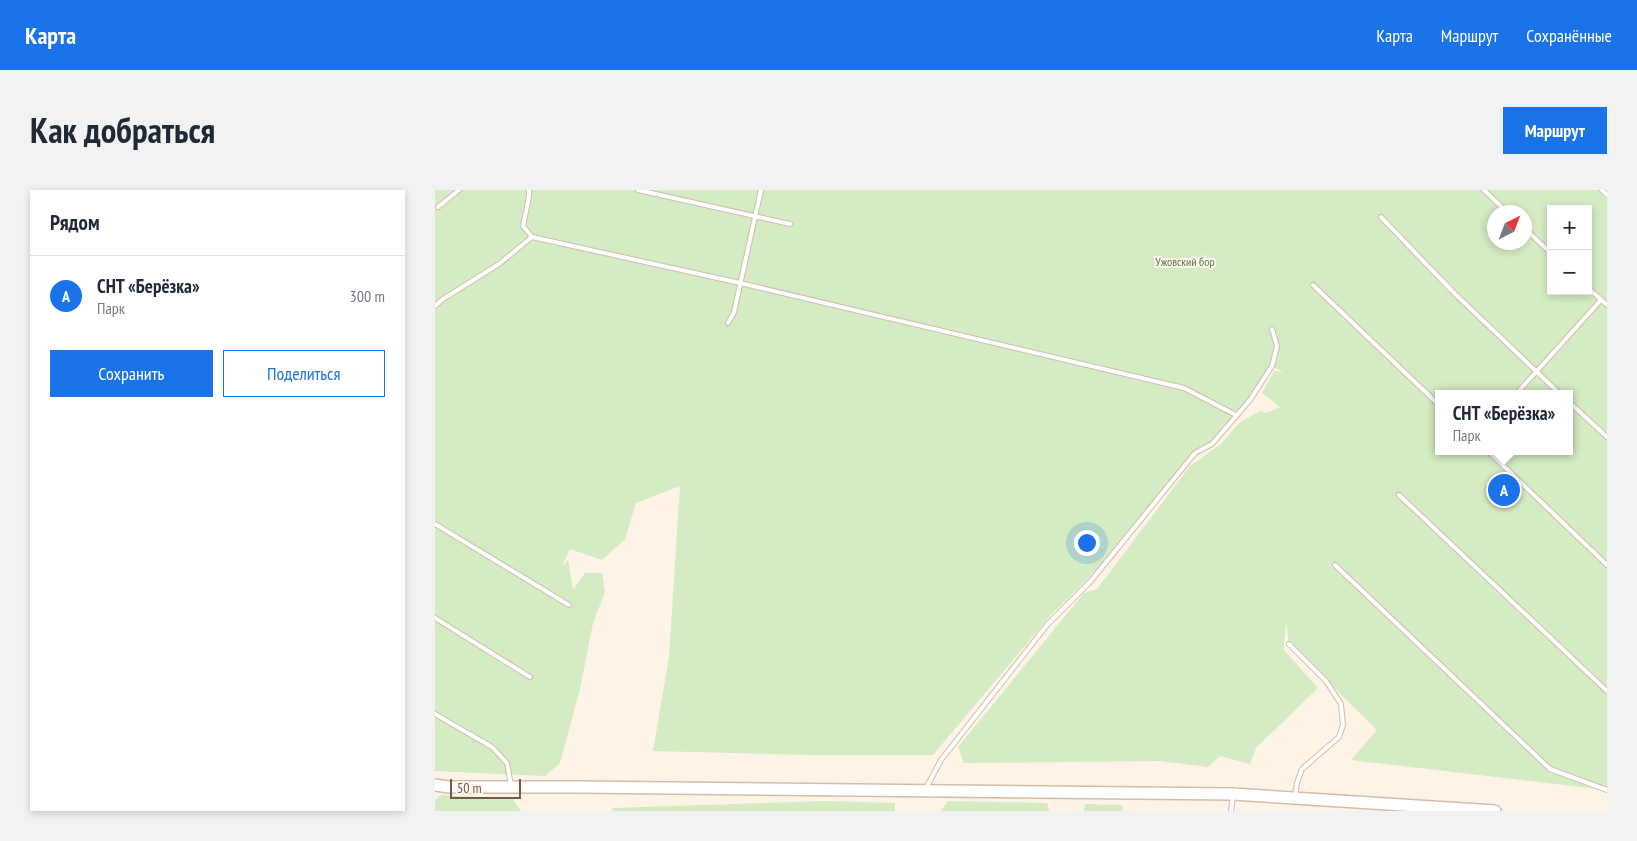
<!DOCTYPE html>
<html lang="ru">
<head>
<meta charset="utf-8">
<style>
  body { margin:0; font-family:"PT Sans Narrow",sans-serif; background:#f2f2f3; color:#1f2937 }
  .controls { position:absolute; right:15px; top:15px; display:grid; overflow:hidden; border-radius:0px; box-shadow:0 2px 8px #0003 }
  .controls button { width:45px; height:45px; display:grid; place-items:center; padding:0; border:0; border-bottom:1px solid #e0e1e3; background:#fff; color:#1f2937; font:25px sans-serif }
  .compass { position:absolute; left:1052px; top:15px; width:45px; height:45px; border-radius:50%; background:#fff; box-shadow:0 2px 8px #0003; rotate:42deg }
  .scale { position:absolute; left:15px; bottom:12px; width:71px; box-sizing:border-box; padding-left:5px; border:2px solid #775949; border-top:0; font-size:14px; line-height:18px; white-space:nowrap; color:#775949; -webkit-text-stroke:4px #fff7ed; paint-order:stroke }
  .you { position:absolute; left:651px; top:352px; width:18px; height:18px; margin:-12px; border:4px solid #fff; border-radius:50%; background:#1a73e8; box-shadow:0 0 0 8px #1a73e833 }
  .badge { display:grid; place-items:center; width:32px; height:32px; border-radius:50%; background:#1a73e8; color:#fff; font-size:16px; font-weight:700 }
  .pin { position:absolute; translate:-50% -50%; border:2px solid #fff; box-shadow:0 1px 5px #0006 }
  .popup { position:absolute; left:1000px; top:200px; width:138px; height:65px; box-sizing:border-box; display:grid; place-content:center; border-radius:0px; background:#fff; filter:drop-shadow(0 1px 4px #0005); font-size:16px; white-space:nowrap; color:#747a83 }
  .popup b { font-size:19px; color:#1f2937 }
  .popup::after { content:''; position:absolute; left:50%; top:100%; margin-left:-10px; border:10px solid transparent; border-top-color:#fff }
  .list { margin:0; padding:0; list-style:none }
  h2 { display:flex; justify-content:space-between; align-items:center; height:65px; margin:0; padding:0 20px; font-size:21px }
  h2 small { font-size:16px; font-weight:400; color:#747a83 }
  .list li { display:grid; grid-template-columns:32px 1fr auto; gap:15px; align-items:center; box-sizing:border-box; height:80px; padding:0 20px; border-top:1px solid #e0e1e3 }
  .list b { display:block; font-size:19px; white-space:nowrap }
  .list p { margin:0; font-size:16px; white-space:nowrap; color:#747a83 }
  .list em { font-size:16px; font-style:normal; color:#747a83 }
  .actions { display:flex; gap:10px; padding:15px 20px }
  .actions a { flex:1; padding:11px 0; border:1px solid #1a73e8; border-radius:0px; text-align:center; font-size:18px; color:#1a73e8 }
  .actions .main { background:#1a73e8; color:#fff }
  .map { position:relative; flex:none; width:1172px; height:621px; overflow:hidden; border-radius:0px }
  header { display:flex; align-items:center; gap:30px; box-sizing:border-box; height:70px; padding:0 25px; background:#1a73e8; color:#fff }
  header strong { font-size:24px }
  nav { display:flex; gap:28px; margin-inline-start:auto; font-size:18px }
  .intro { display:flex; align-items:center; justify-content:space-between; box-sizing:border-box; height:120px; padding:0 30px }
  h1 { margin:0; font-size:35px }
  .button { padding:12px 22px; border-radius:0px; background:#1a73e8; color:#fff; font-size:18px; font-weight:700 }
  main { display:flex; gap:30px; padding:0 30px }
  aside { flex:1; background:#fff; border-radius:0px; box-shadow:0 2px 8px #0003 }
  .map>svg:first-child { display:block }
  .green { fill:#d4ebc3; fill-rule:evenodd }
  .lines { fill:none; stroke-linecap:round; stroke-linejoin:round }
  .lane-casing { stroke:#d1bdae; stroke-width:6 }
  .secondary-casing { stroke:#d4bcab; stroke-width:14 }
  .lane { stroke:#fff; stroke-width:4 }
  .secondary { stroke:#fff; stroke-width:11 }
  .labels { text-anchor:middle; stroke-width:4; stroke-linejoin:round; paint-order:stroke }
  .park-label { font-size:12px; fill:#547d41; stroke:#fff7ed }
</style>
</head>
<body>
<header>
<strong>Карта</strong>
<nav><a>Карта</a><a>Маршрут</a><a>Сохранённые</a></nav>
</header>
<div class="intro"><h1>Как добраться</h1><a class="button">Маршрут</a></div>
<main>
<aside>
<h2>Рядом<small></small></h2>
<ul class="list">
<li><span class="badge">A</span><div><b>СНТ «Берёзка»</b><p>Парк</p></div><em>300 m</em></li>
</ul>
<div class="actions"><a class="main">Сохранить</a><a>Поделиться</a></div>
</aside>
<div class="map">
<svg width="1172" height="621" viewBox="0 0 1172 621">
  <rect width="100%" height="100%" fill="#fdf3e6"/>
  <path class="green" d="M0,0h1172v600l-256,-30 26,-30 -88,-86 -3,-24 -2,30 34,38 -62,60 -6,16 -30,-8 -12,11 -48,-6 -196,2 -6,-16 126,-154 13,-4 93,-123 31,-22 18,-21 21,-12 6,2 14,-6 -18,-14 12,-22 9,1 -11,-6 -22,34 -38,44 -17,10 -109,127 -36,35 -117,139h-121l-159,-4 16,-94 11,-171 -44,17 -11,36 -23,21 -32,-11 -8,17 6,-6 5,30 12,-17h17l3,19 -12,31 -13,66 -20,74 -15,13 -110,-5zM1116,19h37v82h-37zM1060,22h30v30h-30zM1004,204h130v57h-130z
    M5,605l73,4 8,12h-86v-10z
    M390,611l70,2v8h-283l1,-3z
    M513,611l99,2 3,8h-109z
    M650,614l38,1v6h-39z"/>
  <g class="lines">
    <defs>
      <path id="lane" d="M94,0v6l-6,30 9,11 208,46 444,105 52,27
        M203,0l152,34
        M1049,0l23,22
        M1167,0l5,5
        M3,17l21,-17
        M946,27l72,75 107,102
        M1090,39l26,24
        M878,95l126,120
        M1153,98l19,17
        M0,116l8,-7 56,-35 33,-27
        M293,133l6,-11 27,-122
        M1081,204l85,-94
        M1134,212l38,35
        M1053,261l119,114
        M964,305l208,196
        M0,334l134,81
        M900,375l215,204 57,21
        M0,428l95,59
        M854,454l37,37 15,23 2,21 -4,12 -37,32 -5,14 -2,13
        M0,524l57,33 15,16 4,22
        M490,600l16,-30 106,-135 43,-43 105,-129 17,-9 38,-44 22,-34 5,-20 -5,-17
        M796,621l2,-15"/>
      <path id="secondary" d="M0,595l14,2h129l655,7 262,17"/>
    </defs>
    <use href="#lane" class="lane-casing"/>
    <use href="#secondary" class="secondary-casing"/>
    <use href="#lane" class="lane"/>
    <use href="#secondary" class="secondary"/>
  </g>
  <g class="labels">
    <g class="park-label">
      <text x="750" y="76">Ужовский бор</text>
    </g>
  </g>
</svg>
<div class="controls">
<button>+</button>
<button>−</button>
</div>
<svg class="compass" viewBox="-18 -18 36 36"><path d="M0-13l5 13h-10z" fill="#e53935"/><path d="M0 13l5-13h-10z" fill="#747a83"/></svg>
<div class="scale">50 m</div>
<div class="you"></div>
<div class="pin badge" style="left:1069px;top:300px">A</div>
<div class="popup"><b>СНТ «Берёзка»</b>Парк</div>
</div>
</main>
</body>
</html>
